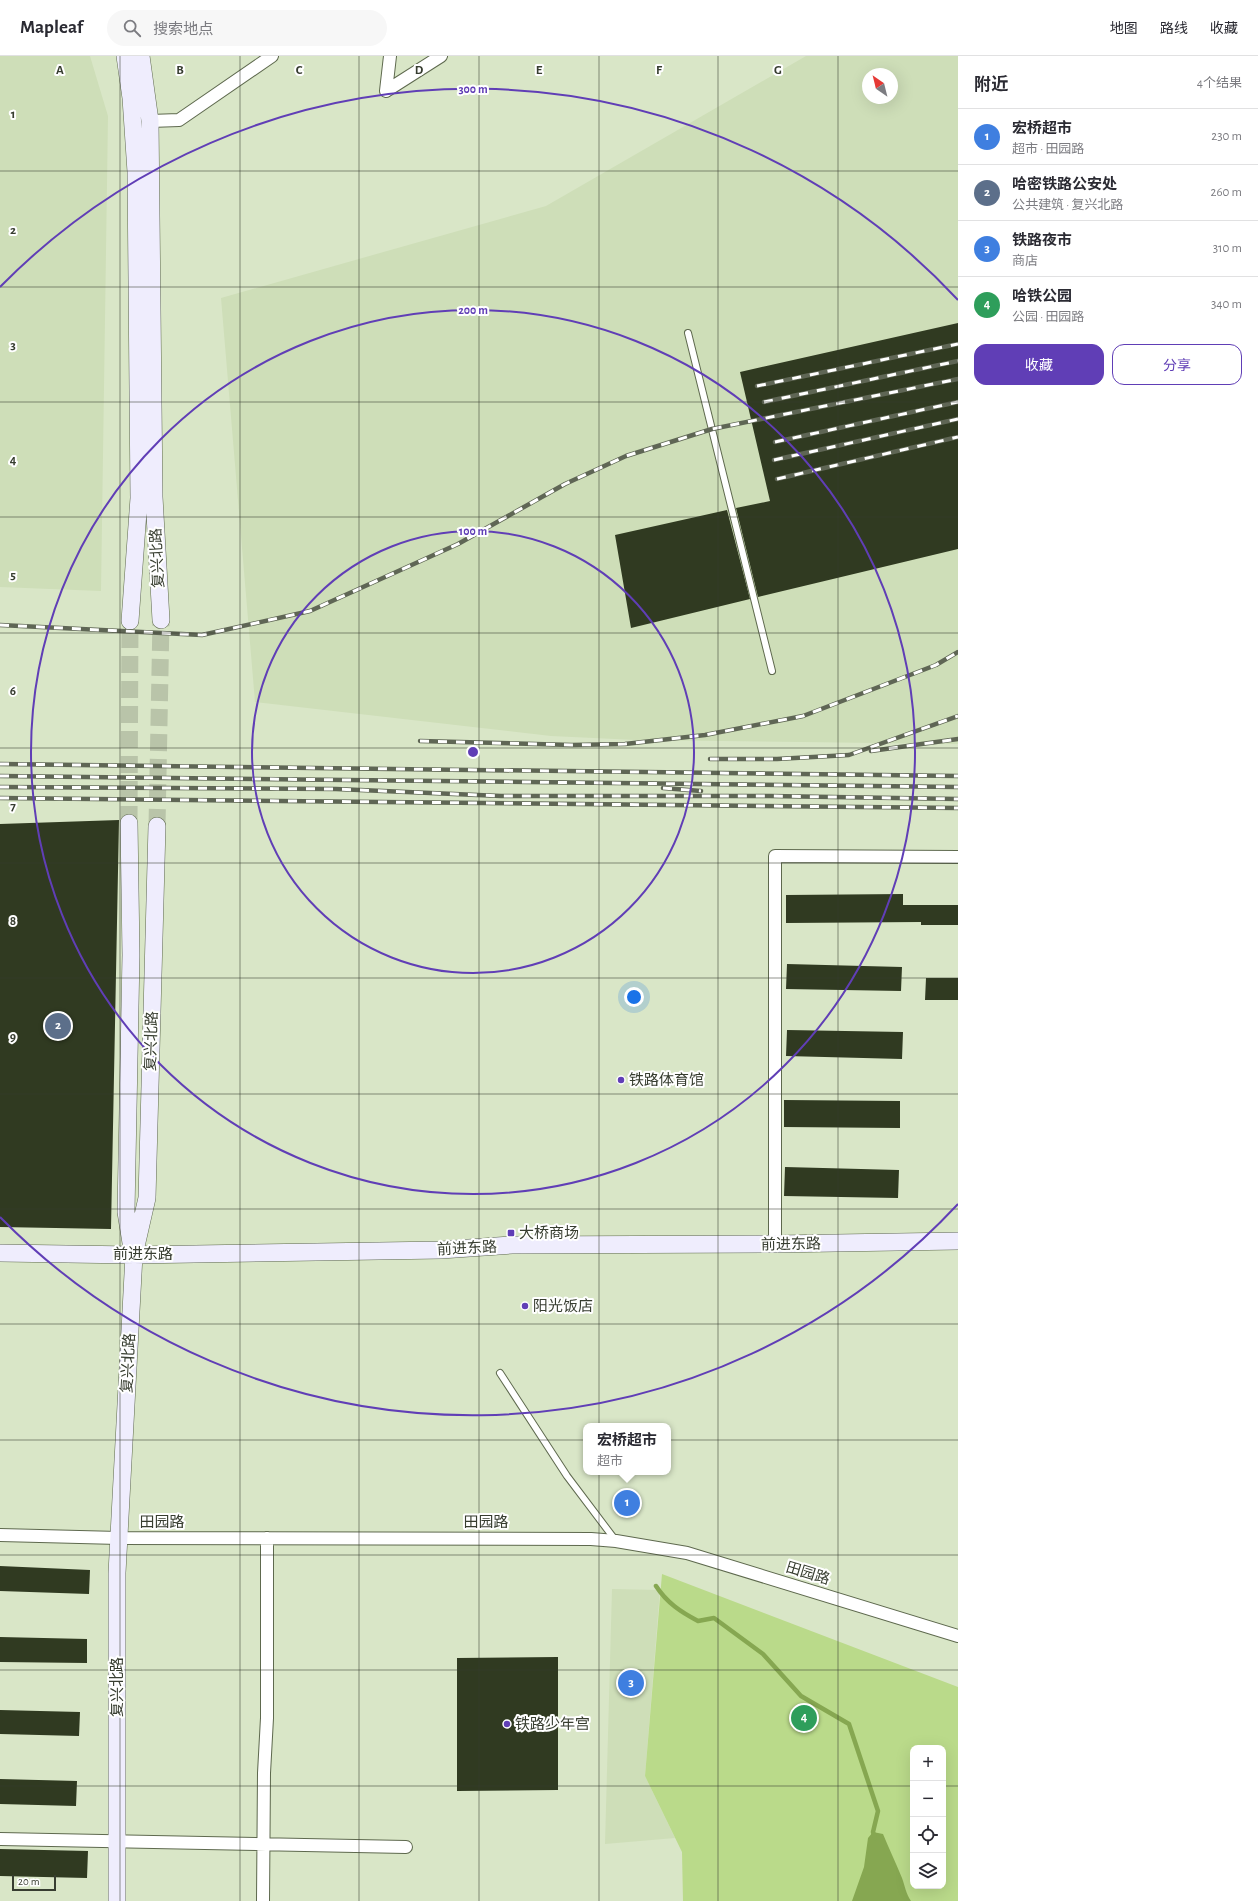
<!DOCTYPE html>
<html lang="zh">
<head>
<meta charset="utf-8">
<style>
  body { margin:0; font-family:"Alegreya Sans","Noto Sans SC",sans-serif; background:#f7f7f7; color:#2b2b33 }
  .controls { position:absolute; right:12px; bottom:12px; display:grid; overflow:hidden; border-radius:8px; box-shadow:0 4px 16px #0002 }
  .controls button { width:36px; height:36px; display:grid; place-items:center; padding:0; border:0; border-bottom:1px solid #e1e1e2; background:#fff; color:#2b2b33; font:20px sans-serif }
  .compass { position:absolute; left:862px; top:12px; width:36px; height:36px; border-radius:50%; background:#fff; box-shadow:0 4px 16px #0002; rotate:325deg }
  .scale { position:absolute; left:12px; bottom:10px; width:44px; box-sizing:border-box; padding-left:4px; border:2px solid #373d30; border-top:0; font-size:11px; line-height:14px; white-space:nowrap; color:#373d30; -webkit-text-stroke:3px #fff; paint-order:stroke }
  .you { position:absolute; left:634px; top:941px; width:14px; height:14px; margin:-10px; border:3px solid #fff; border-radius:50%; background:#1a73e8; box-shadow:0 0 0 6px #1a73e833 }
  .badge { display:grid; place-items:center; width:26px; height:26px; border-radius:50%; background:#603eb6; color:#fff; font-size:13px; font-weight:700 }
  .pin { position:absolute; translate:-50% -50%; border:2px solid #fff; box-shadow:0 1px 4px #0006 }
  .popup { position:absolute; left:583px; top:1367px; width:88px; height:52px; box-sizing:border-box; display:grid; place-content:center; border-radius:8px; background:#fff; filter:drop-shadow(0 1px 3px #0005); font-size:13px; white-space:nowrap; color:#7c7c81 }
  .popup b { font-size:15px; color:#2b2b33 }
  .popup::after { content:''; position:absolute; left:50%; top:100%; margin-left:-8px; border:8px solid transparent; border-top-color:#fff }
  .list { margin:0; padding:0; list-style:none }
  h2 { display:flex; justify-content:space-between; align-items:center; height:52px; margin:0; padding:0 16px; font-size:17px }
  h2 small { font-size:13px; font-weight:400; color:#7c7c81 }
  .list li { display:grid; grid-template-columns:26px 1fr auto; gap:12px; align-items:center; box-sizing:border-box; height:56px; padding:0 16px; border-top:1px solid #e1e1e2 }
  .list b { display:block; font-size:15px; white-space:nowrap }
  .list p { margin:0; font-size:13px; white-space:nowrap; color:#7c7c81 }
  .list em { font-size:13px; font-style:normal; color:#7c7c81 }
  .actions { display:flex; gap:8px; padding:12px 16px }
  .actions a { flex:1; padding:9px 0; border:1px solid #603eb6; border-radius:12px; text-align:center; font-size:14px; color:#603eb6 }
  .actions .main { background:#603eb6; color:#fff }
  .icon { flex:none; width:22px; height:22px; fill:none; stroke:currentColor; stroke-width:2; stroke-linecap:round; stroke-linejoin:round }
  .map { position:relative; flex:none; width:958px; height:1845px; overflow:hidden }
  header { display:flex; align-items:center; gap:24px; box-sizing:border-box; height:56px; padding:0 20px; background:#fff; border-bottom:1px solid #e1e1e2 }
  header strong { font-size:19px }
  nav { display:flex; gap:22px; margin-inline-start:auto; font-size:14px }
  .search { width:280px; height:36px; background:#f7f7f7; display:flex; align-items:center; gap:10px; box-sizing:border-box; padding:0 14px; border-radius:22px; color:#7c7c81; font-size:15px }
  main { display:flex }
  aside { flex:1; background:#fff }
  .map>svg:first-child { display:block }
  .built { fill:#cedeb8; fill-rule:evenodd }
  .green { fill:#bada8a; fill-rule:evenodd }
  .water { fill:#86a751 }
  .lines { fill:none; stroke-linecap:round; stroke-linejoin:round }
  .stream { stroke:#86a751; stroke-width:4.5 }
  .building { fill:#303a21 }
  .secondary-tunnel { stroke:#b9c4a9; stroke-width:17; stroke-dasharray:17 8; stroke-linecap:butt }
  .lane-casing { stroke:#5e694e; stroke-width:8 }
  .street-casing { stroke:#5e694e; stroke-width:14 }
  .secondary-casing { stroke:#5e694e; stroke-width:18 }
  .lane { stroke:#fff; stroke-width:6 }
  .street { stroke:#fff; stroke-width:12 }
  .secondary { stroke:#efedfd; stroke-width:17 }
  .rail-casing { stroke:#5f6655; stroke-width:4.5 }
  .rail { stroke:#fff; stroke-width:3; stroke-dasharray:9; stroke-linecap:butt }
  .grid { fill:none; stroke:#373d30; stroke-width:1; stroke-opacity:0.55 }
  .ring { fill:none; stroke:#603eb6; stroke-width:2 }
  .poi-dot { fill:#603eb6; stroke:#fff; stroke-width:1.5 }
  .labels { text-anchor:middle; stroke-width:4; stroke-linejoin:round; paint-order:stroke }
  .street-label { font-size:15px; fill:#373d30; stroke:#fff }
  .poi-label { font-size:15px; fill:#373d30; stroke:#fff; text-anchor:start }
  .grid-label { font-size:13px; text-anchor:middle; font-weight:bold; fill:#373d30; stroke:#fff; stroke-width:4; stroke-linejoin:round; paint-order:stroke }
  .centre { fill:#603eb6; stroke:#fff; stroke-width:2 }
  .ring-label { font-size:12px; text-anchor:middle; font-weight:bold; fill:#603eb6; stroke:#fff; stroke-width:4; stroke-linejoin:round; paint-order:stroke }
</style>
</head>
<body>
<header>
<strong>Mapleaf</strong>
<div class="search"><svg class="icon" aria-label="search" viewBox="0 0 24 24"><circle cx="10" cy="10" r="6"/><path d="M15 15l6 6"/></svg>搜索地点</div>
<nav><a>地图</a><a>路线</a><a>收藏</a></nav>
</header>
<main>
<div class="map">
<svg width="958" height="1845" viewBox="0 0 958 1845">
  <rect width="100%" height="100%" fill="#d9e6c7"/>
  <path class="built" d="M0,0h90l18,60 -7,475 -101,-4z
    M806,0h152v688l-322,-4 -85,-4 -296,-34 -34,-404 325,-92zM868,18h24v24h-24z
    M612,1533l48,1 -15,186 30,62 -70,6z"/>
  <path class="green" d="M662,1518l296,113v214h-275l-1,-49 -37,-76zM913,1692h30v138h-30z"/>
  <path class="water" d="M873,1776l10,2c6,15 13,29 19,44 3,8 4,16 9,23h-59l12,-34 4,-29z"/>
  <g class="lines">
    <path class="stream" d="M656,1530c11,17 25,26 42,35l16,-3 49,36 38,42 48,28 29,87 -5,21 2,6"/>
  </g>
  <path class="building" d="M958,267v226l-200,48 -22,-89 34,-7 -30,-129z
    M727,454l23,89 -119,29 -16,-93z
    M119,764l-8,409 -111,-2v-403z
    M903,838v11h55v20h-37v-3l-135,1v-28z
    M787,908l115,3 -1,24 -115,-2z
    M926,922h32v22h-33z
    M787,974l116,2 -1,27 -116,-3z
    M784,1044l116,1v27l-116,-1z
    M785,1111l114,3 -1,28 -114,-2z
    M0,1510l90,4 -1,24 -89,-3z
    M0,1581l87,2v24l-87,-1z
    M558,1601v133l-101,1v-133z
    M0,1654l80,2 -1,24 -79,-2z
    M0,1723l77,2 -1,25 -76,-2z
    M0,1793l88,2 -1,27 -87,-2z"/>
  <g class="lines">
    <path class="secondary-tunnel" d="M129,767l1,-202
      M157,770l4,-206"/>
    <defs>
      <path id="lane" d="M688,277l84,338
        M500,1317l67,103 49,65"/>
      <path id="street" d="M386,35l55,-35
        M386,35l4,-35
        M150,65l29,-1 93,-64
        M775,1188v-388l183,1
        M0,1479l119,3 472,1 25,2 71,12 271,83
        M0,1783l406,8
        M263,1845l1,-128 3,-55v-180"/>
      <path id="secondary" d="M125,0l6,42 5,74 3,326 -9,123
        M141,0l9,65 4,376 7,123
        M129,767l2,132 -5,257 6,37
        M0,1197l134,2 307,-5 71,-5 263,-1 183,-3
        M117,1845v-328l17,-318 13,-57 10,-372"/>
    </defs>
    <use href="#lane" class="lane-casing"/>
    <use href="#street" class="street-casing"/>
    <use href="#secondary" class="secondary-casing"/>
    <use href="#lane" class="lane"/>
    <use href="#street" class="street"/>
    <use href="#secondary" class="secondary"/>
    <defs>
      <path id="rail" d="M757,330l201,-42
        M764,346l194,-41
        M775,386l183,-40
        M774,404l184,-41
        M777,423l181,-42
        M0,569l202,10 108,-24 148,-67 107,-60 61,-28 86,-27 246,-50
        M420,685l152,4 53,-1 80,-9 98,-19 133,-51 22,-13
        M871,695l87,-12
        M710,703h67l72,-4 109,-39
        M0,708l958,12
        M0,720l958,11
        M0,731l336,2 165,7h269l188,3
        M663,732l38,3
        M0,742l958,10"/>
    </defs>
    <use href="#rail" class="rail-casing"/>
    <use href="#rail" class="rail"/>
  </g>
  <path class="grid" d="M120,0v1845M240,0v1845M359,0v1845M479,0v1845M599,0v1845M718,0v1845M838,0v1845M0,115h958M0,231h958M0,346h958M0,461h958M0,577h958M0,692h958M0,807h958M0,922h958M0,1038h958M0,1153h958M0,1268h958M0,1384h958M0,1499h958M0,1614h958M0,1730h913M943,1730h15"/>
  <g class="ring">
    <circle cx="473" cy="696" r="221"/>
    <circle cx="473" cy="696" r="442"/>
    <path d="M958 1148A663 663 0 0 1 0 1161M0 231A663 663 0 0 1 958 244"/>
  </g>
  <g class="poi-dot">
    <circle cx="621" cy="1024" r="4"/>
    <rect x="507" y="1173" width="8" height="8" rx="2"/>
    <circle cx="525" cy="1250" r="4"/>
    <circle cx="507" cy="1668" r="4"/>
  </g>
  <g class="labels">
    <g class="street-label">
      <text transform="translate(157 502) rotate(-93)" y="5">复兴北路</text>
      <text transform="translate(151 985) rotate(-88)" y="5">复兴北路</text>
      <text transform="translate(791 1188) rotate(-1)" y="5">前进东路</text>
      <text transform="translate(467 1192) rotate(-3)" y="5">前进东路</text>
      <text x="143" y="1203">前进东路</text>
      <text transform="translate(128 1307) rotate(-87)" y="5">复兴北路</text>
      <text x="162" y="1471">田园路</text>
      <text x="486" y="1471">田园路</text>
      <text transform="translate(808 1517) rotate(17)" y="5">田园路</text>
      <text transform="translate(117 1631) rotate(-90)" y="5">复兴北路</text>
    </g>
    <g class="poi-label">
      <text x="629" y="1029">铁路体育馆</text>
      <text x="519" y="1182">大桥商场</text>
      <text x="533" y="1255">阳光饭店</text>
      <text x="515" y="1673">铁路少年宫</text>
    </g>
  </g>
  <g class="grid-label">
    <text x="60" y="18">A</text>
    <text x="180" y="18">B</text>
    <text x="299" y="18">C</text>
    <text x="419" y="18">D</text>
    <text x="539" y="18">E</text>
    <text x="659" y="18">F</text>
    <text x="778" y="18">G</text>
    <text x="13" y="62">1</text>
    <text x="13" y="178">2</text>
    <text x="13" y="293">3</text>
    <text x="13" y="408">4</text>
    <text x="13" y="523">5</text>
    <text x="13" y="639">6</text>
    <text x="13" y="754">7</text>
    <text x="13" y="869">8</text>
    <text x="13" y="985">9</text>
  </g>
  <circle cx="473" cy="696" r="6" class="centre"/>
  <g class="ring-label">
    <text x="473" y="37">300 m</text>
    <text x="473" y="258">200 m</text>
    <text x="473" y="479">100 m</text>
  </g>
</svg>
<div class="controls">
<button>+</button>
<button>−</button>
<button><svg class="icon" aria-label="locate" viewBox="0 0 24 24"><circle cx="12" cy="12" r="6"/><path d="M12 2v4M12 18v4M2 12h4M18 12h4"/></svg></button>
<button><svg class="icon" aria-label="layers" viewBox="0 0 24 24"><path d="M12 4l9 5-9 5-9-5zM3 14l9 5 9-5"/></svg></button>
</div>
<svg class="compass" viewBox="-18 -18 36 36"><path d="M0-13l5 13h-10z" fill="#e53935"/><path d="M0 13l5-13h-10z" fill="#7c7c81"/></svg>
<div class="scale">20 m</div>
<div class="you"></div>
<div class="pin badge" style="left:627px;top:1447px;background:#3f7fe0">1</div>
<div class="popup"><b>宏桥超市</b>超市</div>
<div class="pin badge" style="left:58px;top:970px;background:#5c6f8a">2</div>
<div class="pin badge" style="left:631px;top:1627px;background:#3f7fe0">3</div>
<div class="pin badge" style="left:804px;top:1662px;background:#2e9e5b">4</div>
</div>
<aside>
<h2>附近<small>4个结果</small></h2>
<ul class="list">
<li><span class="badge" style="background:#3f7fe0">1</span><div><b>宏桥超市</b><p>超市 · 田园路</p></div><em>230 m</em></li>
<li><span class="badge" style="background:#5c6f8a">2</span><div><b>哈密铁路公安处</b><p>公共建筑 · 复兴北路</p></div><em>260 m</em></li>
<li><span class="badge" style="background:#3f7fe0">3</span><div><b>铁路夜市</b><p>商店</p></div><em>310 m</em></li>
<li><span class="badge" style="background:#2e9e5b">4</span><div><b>哈铁公园</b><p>公园 · 田园路</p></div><em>340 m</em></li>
</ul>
<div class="actions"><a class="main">收藏</a><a>分享</a></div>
</aside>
</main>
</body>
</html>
